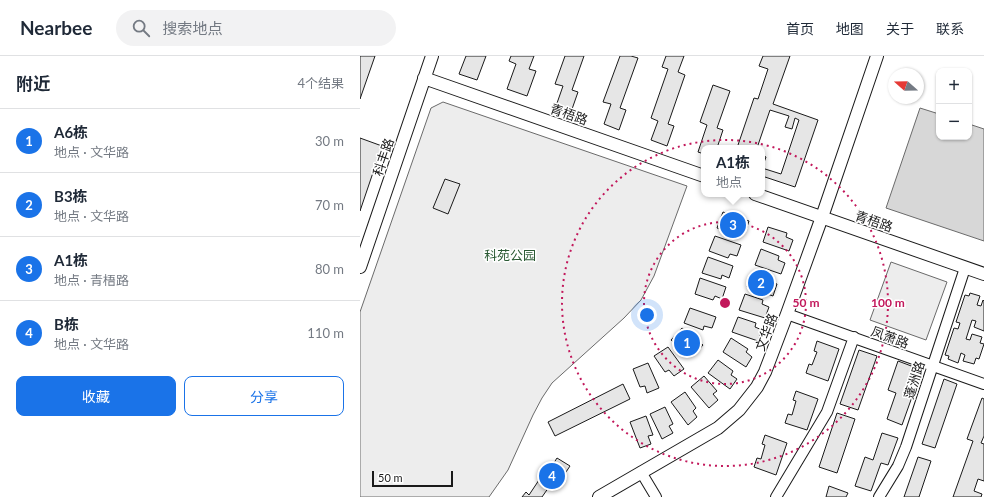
<!DOCTYPE html>
<html lang="zh">
<head>
<meta charset="utf-8">
<style>
  body { margin:0; font-family:Lato,"Noto Sans SC",sans-serif; background:#f2f2f3; color:#1f2937 }
  .controls { position:absolute; right:12px; top:12px; display:grid; overflow:hidden; border-radius:8px; box-shadow:0 1px 3px #0004 }
  .controls button { width:36px; height:36px; display:grid; place-items:center; padding:0; border:0; border-bottom:1px solid #e0e1e3; background:#fff; color:#1f2937; font:20px sans-serif }
  .compass { position:absolute; left:528px; top:12px; width:36px; height:36px; border-radius:50%; background:#fff; box-shadow:0 1px 3px #0004; rotate:290deg }
  .scale { position:absolute; left:12px; bottom:10px; width:81px; box-sizing:border-box; padding-left:4px; border:2px solid #1a1a1a; border-top:0; font-size:11px; line-height:14px; white-space:nowrap; color:#1a1a1a; -webkit-text-stroke:3px #fff; paint-order:stroke }
  .you { position:absolute; left:287px; top:259px; width:14px; height:14px; margin:-10px; border:3px solid #fff; border-radius:50%; background:#1a73e8; box-shadow:0 0 0 6px #1a73e833 }
  .badge { display:grid; place-items:center; width:26px; height:26px; border-radius:50%; background:#1a73e8; color:#fff; font-size:13px; font-weight:700 }
  .pin { position:absolute; translate:-50% -50%; border:2px solid #fff; box-shadow:0 1px 4px #0006 }
  .popup { position:absolute; left:341px; top:89px; width:64px; height:52px; box-sizing:border-box; display:grid; place-content:center; border-radius:8px; background:#fff; filter:drop-shadow(0 1px 3px #0005); font-size:13px; white-space:nowrap; color:#747a83 }
  .popup b { font-size:15px; color:#1f2937 }
  .popup::after { content:''; position:absolute; left:50%; top:100%; margin-left:-8px; border:8px solid transparent; border-top-color:#fff }
  .list { margin:0; padding:0; list-style:none }
  h2 { display:flex; justify-content:space-between; align-items:center; height:52px; margin:0; padding:0 16px; font-size:17px }
  h2 small { font-size:13px; font-weight:400; color:#747a83 }
  .list li { display:grid; grid-template-columns:26px 1fr auto; gap:12px; align-items:center; box-sizing:border-box; height:64px; padding:0 16px; border-top:1px solid #e0e1e3 }
  .list b { display:block; font-size:15px; white-space:nowrap }
  .list p { margin:0; font-size:13px; white-space:nowrap; color:#747a83 }
  .list em { font-size:13px; font-style:normal; color:#747a83 }
  .actions { display:flex; gap:8px; padding:12px 16px }
  .actions a { flex:1; padding:9px 0; border:1px solid #1a73e8; border-radius:8px; text-align:center; font-size:14px; color:#1a73e8 }
  .actions .main { background:#1a73e8; color:#fff }
  .icon { flex:none; width:22px; height:22px; fill:none; stroke:currentColor; stroke-width:2; stroke-linecap:round; stroke-linejoin:round }
  .map { position:relative; flex:none; width:624px; height:441px; overflow:hidden }
  header { display:flex; align-items:center; gap:24px; box-sizing:border-box; height:56px; padding:0 20px; background:#fff; border-bottom:1px solid #e0e1e3 }
  header strong { font-size:19px }
  nav { display:flex; gap:22px; margin-inline-start:auto; font-size:14px }
  .search { width:280px; height:36px; background:#f2f2f3; display:flex; align-items:center; gap:10px; box-sizing:border-box; padding:0 14px; border-radius:22px; color:#747a83; font-size:15px }
  main { display:flex }
  aside { flex:1; background:#fff }
  .map>svg:first-child { display:block }
  .built { fill:#ededed; stroke:#6a6a6a }
  .water { fill:#d7d7d7; stroke:#6a6a6a }
  .building { fill:#e6e6e6; stroke:#1a1a1a }
  .lines { fill:none; stroke-linecap:round; stroke-linejoin:round }
  .minor-casing { stroke:#1a1a1a; stroke-width:12 }
  .tertiary-casing { stroke:#1a1a1a; stroke-width:14 }
  .minor { stroke:#fff; stroke-width:10 }
  .tertiary { stroke:#fff; stroke-width:12 }
  .ring { fill:none; stroke:#c2185b; stroke-width:2; stroke-dasharray:2 4 }
  .labels { text-anchor:middle; stroke-width:3; stroke-linejoin:round; paint-order:stroke }
  .street-label { font-size:13px; fill:#1a1a1a; stroke:#fff }
  .park-label { font-size:13px; fill:#2b5a34; stroke:#fff }
  .centre { fill:#c2185b; stroke:#fff; stroke-width:2 }
  .ring-label { font-size:12px; text-anchor:middle; font-weight:bold; fill:#c2185b; stroke:#fff; stroke-width:3; stroke-linejoin:round; paint-order:stroke }
</style>
</head>
<body>
<header>
<strong>Nearbee</strong>
<div class="search"><svg class="icon" aria-label="search" viewBox="0 0 24 24"><circle cx="10" cy="10" r="6"/><path d="M15 15l6 6"/></svg>搜索地点</div>
<nav><a>首页</a><a>地图</a><a>关于</a><a>联系</a></nav>
</header>
<main>
<aside>
<h2>附近<small>4个结果</small></h2>
<ul class="list">
<li><span class="badge">1</span><div><b>A6栋</b><p>地点 · 文华路</p></div><em>30 m</em></li>
<li><span class="badge">2</span><div><b>B3栋</b><p>地点 · 文华路</p></div><em>70 m</em></li>
<li><span class="badge">3</span><div><b>A1栋</b><p>地点 · 青梧路</p></div><em>80 m</em></li>
<li><span class="badge">4</span><div><b>B栋</b><p>地点 · 文华路</p></div><em>110 m</em></li>
</ul>
<div class="actions"><a class="main">收藏</a><a>分享</a></div>
</aside>
<div class="map">
<svg width="624" height="441" viewBox="0 0 624 441">
  <rect width="100%" height="100%" fill="#fff"/>
  <path class="built" d="M83,46l244,84 -33,90 -13,24 -17,18 -72,65 -10,15 -9,17 -25,55 -19,27h-129v-185l71,-204z
    M531,206l56,20 -21,58 -56,-20z"/>
  <path class="water" d="M560,52l19,6v23h30v-13l15,5v112l-98,-33z"/>
  <path class="building" d="M0,0h15l-15,43z
    M106,0h20l-9,24 -18,-6z
    M151,0h23l-5,13 7,2 -9,25 -20,-7 9,-25 -7,-3z
    M205,0h19l-12,34 6,2 -7,20 -15,-6 7,-20 -8,-2z
    M260,0h11l7,2 -18,50 6,2 -7,20 -15,-6 7,-20 -8,-2z
    M306,0h18l-6,16 7,3 -17,49 6,2 -7,20 -16,-6 7,-19 -7,-3 17,-49 -6,-2z
    M403,0h27l-17,48 45,16 -23,67 -33,-11v-21l4,2 -4,11 19,6 18,-54 -4,-2 -3,11 -7,-2 4,-11 -19,-6 -13,38h-20l17,-50 4,1 10,-30 -9,-3z
    M353,29l17,6 -13,37 6,2 -6,18h-13v6l-6,-2 9,-27 -7,-3z
    M0,82l22,8 -22,65z
    M85,123l15,5 -12,30 -15,-6z
    M363,156l26,9 -4,12 -8,-3 -1,5 -19,-7z
    M408,171l19,6 -1,4 7,3 -4,11 -26,-9z
    M355,180l26,9 -4,11 -7,-2 -2,4 -19,-7z
    M401,193l18,7 -1,4 7,3 -4,11 -26,-9z
    M348,201l25,9 -4,12 -7,-3 -1,4 -19,-6z
    M393,215l18,7 -1,4 7,2 -4,12 -26,-9z
    M340,222l26,9 -4,12 -7,-3 -2,4 -18,-6z
    M610,237l10,3 -3,9 4,1 2,-6 1,1v30l-10,-4 2,-6 -4,-1 -6,19 4,1 2,-6 10,3 -2,6 4,1 -5,15 -3,-1 -2,6 -11,-3 2,-6 -4,-2 -3,10 -10,-4 1,-3 -4,-1 9,-27 4,1 2,-6 -4,-1 9,-27 4,1z
    M385,238l18,6 -1,4 7,3 -4,11 -26,-8z
    M330,252l26,9 -4,11 -8,-2 -1,4 -19,-7z
    M378,261l18,6 -1,4 7,3 -4,11 -26,-9z
    M322,272l21,17 -8,9 -6,-4 -3,3 -15,-13z
    M371,282l17,11 -2,3 6,5 -6,10 -23,-15z
    M457,285l22,8 -11,32 -22,-8 3,-9 3,1 5,-13 -3,-1z
    M308,291l16,22 -10,7 -5,-6 -4,2 -11,-16z
    M499,294l18,6 -19,54 -18,-6z
    M358,304l15,11 -2,4 6,4 -7,10 -22,-16z
    M538,305l16,6 -10,28 8,2 -10,28 -15,-6 9,-26 -8,-3z
    M288,307l11,25 -12,5 -2,-7 -5,1 -7,-18z
    M344,320l13,15 -4,3 5,6 -9,8 -18,-21z
    M584,323l13,5 -22,64 -13,-4z
    M263,328l7,15 -75,37 -7,-14z
    M436,335l22,8 -11,31 -22,-7 3,-9 4,1 4,-14 -3,-1z
    M325,336l11,16 -3,3 4,6 -9,8 -17,-23z
    M622,342l2,1v37l-3,7 3,1v37l-6,-2 -4,12 8,3 -1,3h-28l20,-56 -6,-2z
    M305,351l8,17 -4,2 4,7 -11,6 -12,-25z
    M477,357l18,6 -18,54 -18,-6z
    M286,360l7,19 -5,1 3,8 -11,4 -10,-26z
    M522,377l16,5 -10,27 -7,-2 -10,28 -16,-5 10,-29 8,3z
    M405,379l22,8 -11,32 -22,-8 3,-9 4,1 4,-14 -3,-1z
    M558,401l13,4 -12,36h-15z
    M197,402l13,8 -14,21 -5,-3 -9,13h-20l4,-5 3,3 18,-27 3,1z
    M469,430l19,7 -2,4h-20z"/>
  <g class="lines">
    <defs>
      <path id="minor" d="M427,258l197,70
        M281,416l15,25
        M416,441l51,-85 27,-75
        M519,441l19,-31 8,-19 59,-179"/>
      <path id="tertiary" d="M64,22l280,98
        M395,138l229,80
        M0,211l72,-211
        M239,441l119,-69 21,-18 18,-23 8,-15 22,-58 35,-97 55,-161"/>
    </defs>
    <use href="#minor" class="minor-casing"/>
    <use href="#tertiary" class="tertiary-casing"/>
    <use href="#minor" class="minor"/>
    <use href="#tertiary" class="tertiary"/>
  </g>
  <g class="ring">
    <circle cx="365" cy="247" r="81"/>
    <circle cx="365" cy="247" r="163"/>
  </g>
  <g class="labels">
    <g class="street-label">
      <text transform="translate(209 58) rotate(19)" y="5">青梧路</text>
      <text transform="translate(23 101) rotate(-71)" y="5">科丰路</text>
      <text transform="translate(514 165) rotate(19)" y="5">青梧路</text>
      <text transform="translate(406 276) rotate(-69)" y="5">文华路</text>
      <text transform="translate(530 281) rotate(20)" y="5">凤萧路</text>
      <text transform="translate(554 324) rotate(-72)" y="5">蓬洲路</text>
    </g>
    <g class="park-label">
      <text x="150" y="204">科苑公园</text>
    </g>
  </g>
  <circle cx="365" cy="247" r="6" class="centre"/>
  <g class="ring-label">
    <text x="446" y="251">50 m</text>
    <text x="528" y="251">100 m</text>
  </g>
</svg>
<div class="controls">
<button>+</button>
<button>−</button>
</div>
<svg class="compass" viewBox="-18 -18 36 36"><path d="M0-13l5 13h-10z" fill="#e53935"/><path d="M0 13l5-13h-10z" fill="#747a83"/></svg>
<div class="scale">50 m</div>
<div class="you"></div>
<div class="pin badge" style="left:327px;top:287px">1</div>
<div class="pin badge" style="left:401px;top:227px">2</div>
<div class="pin badge" style="left:373px;top:169px">3</div>
<div class="popup"><b>A1栋</b>地点</div>
<div class="pin badge" style="left:192px;top:420px">4</div>
</div>
</main>
</body>
</html>
